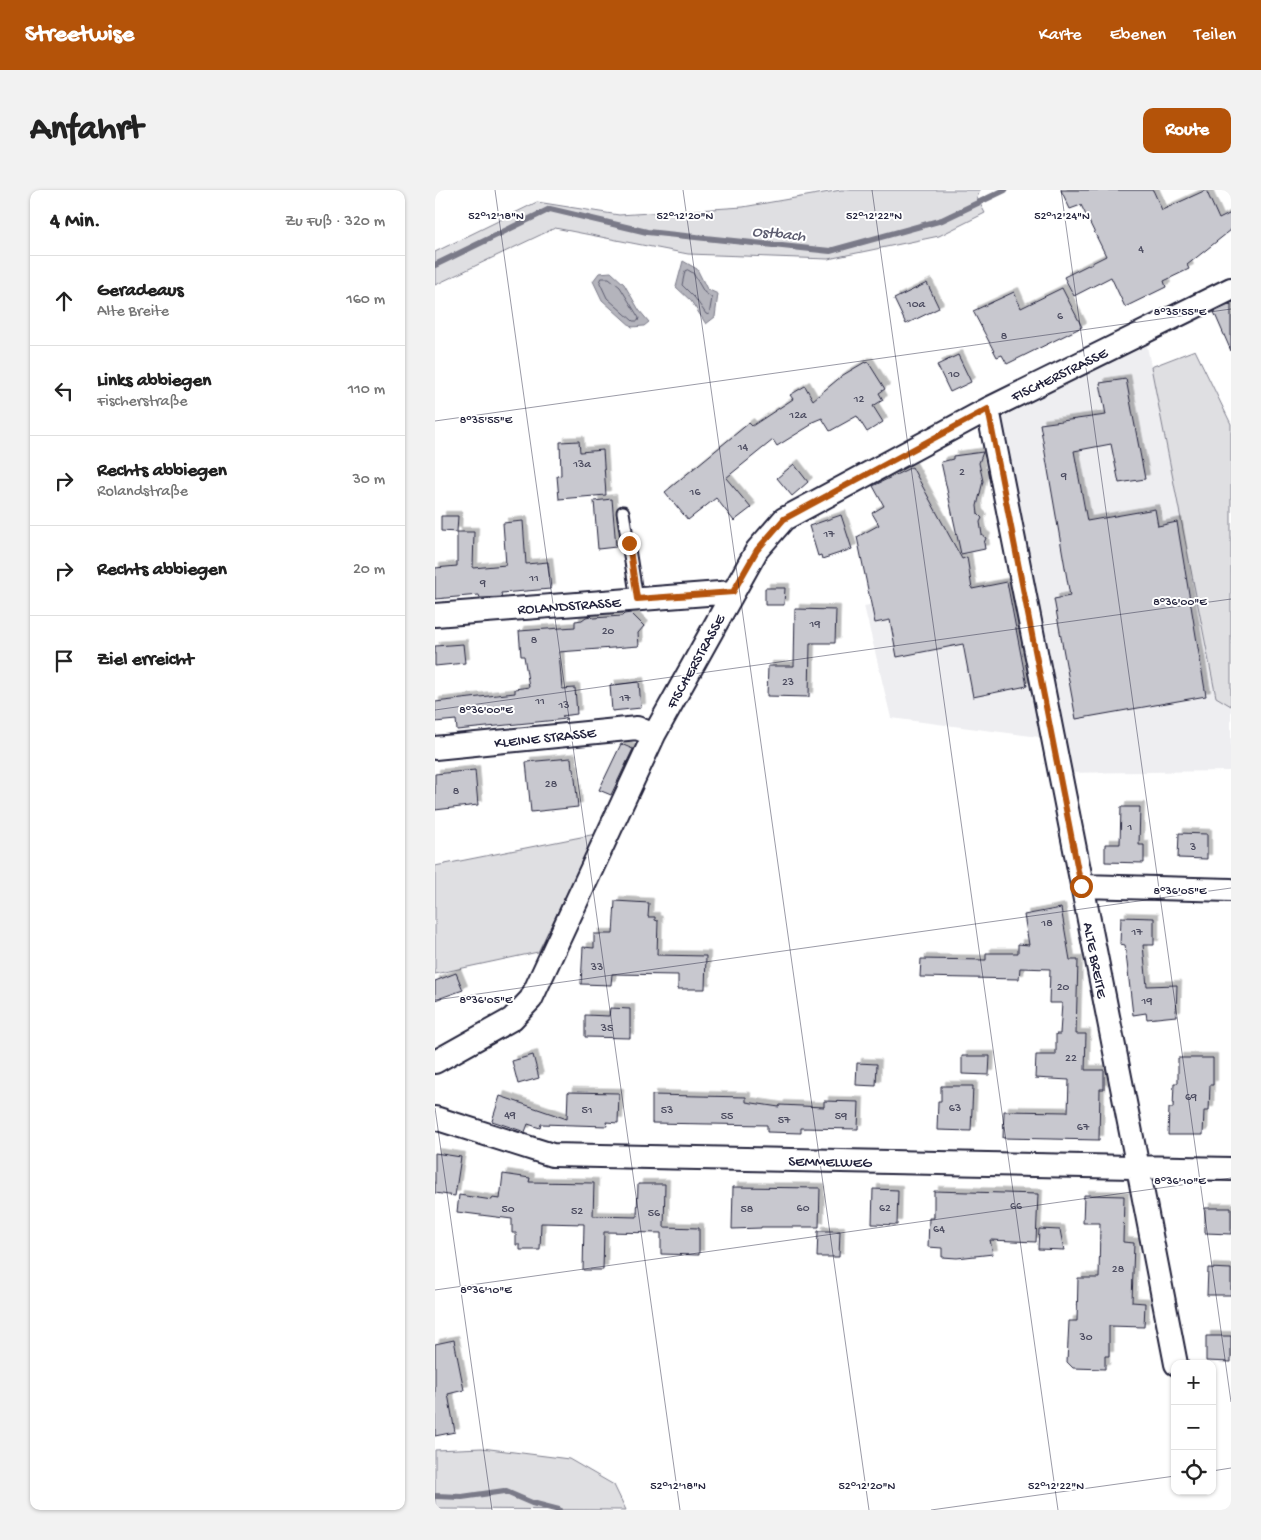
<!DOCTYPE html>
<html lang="de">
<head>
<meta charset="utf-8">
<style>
  body { margin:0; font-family:"Gochi Hand",sans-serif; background:#f2f2f2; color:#222 }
  .controls { position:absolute; right:15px; bottom:15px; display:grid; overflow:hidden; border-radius:10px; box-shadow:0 1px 4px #0004 }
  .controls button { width:45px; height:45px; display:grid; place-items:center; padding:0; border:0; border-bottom:1px solid #e0e0e0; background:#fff; color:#222; font:25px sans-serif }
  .stop { position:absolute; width:15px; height:15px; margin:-11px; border:4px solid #b45309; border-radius:50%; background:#fff }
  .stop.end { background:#b45309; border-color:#fff; box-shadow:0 1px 5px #0008 }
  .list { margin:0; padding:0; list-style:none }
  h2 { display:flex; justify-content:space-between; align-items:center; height:65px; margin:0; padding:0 20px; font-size:21px }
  h2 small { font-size:16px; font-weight:400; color:#767676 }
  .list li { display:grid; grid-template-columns:32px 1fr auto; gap:15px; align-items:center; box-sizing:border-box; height:90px; padding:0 20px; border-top:1px solid #e0e0e0 }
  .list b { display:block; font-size:19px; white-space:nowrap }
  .list p { margin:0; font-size:16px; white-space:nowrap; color:#767676 }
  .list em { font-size:16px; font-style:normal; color:#767676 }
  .icon { flex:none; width:28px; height:28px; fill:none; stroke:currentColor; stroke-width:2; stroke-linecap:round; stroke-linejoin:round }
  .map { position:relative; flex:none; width:796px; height:1320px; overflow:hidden; border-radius:10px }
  header { display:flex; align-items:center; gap:30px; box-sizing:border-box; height:70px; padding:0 25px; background:#b45309; color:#fff }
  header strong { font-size:24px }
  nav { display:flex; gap:28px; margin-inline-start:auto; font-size:18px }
  .intro { display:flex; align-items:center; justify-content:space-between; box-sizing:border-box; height:120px; padding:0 30px }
  h1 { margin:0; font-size:35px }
  .button { padding:12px 22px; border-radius:10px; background:#b45309; color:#fff; font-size:18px; font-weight:700 }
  main { display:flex; gap:30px; padding:0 30px }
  aside { flex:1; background:#fff; border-radius:10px; box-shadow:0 1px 4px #0004 }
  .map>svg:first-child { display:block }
  .built { fill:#eeeef1 }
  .green { fill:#dfdfe2; stroke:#80808e }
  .water { fill:#b4b4bc; stroke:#7a7a88 }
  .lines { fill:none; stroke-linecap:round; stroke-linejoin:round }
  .shore { stroke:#5c5c6f; stroke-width:1 }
  .stream { stroke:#7a7a88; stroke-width:6 }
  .building { fill:#c8c8cf; stroke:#22223b; filter:url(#shadow) }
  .service-casing { stroke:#22223b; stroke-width:15 }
  .minor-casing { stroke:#22223b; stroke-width:26 }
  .service { stroke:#fff; stroke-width:11 }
  .minor { stroke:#fff; stroke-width:22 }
  .route { stroke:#b45309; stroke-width:6 }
  .ticks { fill:none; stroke:#22223b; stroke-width:1; stroke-opacity:0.45 }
  .labels { text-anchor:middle; stroke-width:4; stroke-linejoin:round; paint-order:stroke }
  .number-label { font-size:12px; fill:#4c4c60 }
  .street-label { font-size:15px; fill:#22223b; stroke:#fff }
  .water-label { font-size:16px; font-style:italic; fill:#5c5c6f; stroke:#fff }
  .ticks-label { font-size:12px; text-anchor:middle; fill:#22223b; stroke:#fff; stroke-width:4; stroke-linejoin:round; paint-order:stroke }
</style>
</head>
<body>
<header>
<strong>Streetwise</strong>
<nav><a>Karte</a><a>Ebenen</a><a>Teilen</a></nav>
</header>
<div class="intro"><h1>Anfahrt</h1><a class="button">Route</a></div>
<main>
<aside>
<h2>4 Min.<small>Zu Fuß · 320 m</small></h2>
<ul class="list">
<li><svg class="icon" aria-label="ahead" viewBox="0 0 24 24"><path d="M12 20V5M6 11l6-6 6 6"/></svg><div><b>Geradeaus</b><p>Alte Breite</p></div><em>160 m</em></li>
<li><svg class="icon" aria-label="left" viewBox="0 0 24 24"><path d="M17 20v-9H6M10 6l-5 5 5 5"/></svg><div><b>Links abbiegen</b><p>Fischerstraße</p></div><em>110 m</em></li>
<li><svg class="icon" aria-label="right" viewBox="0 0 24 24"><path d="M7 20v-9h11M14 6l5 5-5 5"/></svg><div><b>Rechts abbiegen</b><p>Rolandstraße</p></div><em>30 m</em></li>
<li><svg class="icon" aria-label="right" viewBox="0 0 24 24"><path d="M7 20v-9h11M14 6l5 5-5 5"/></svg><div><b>Rechts abbiegen</b></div><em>20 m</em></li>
<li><svg class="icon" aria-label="arrive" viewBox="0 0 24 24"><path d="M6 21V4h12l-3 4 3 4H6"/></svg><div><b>Ziel erreicht</b></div></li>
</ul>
</aside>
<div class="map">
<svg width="796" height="1320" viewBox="0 0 796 1320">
  <defs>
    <filter id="shadow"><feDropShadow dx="4.5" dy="-4.5" stdDeviation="0" flood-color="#0004"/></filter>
  </defs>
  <rect width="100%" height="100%" fill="#fff"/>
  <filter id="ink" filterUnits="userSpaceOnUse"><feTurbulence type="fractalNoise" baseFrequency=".02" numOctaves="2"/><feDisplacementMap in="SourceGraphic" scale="10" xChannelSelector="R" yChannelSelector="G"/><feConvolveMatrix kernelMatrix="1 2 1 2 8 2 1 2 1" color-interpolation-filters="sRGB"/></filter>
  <g filter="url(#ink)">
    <path class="built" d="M712,156l69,351 15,9v65l-175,2 -9,-35 -156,-20 -27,-112 166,-31 -27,-145v-13l6,-9z"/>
    <path class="green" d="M406,0h139l-3,8 8,15 -46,23 -111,23 -140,-5 -133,-26 -120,57v-33l102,-50 82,13 124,-8z
      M760,160l36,74v282l-15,-9 -65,-330z
      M161,644l-58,118 -103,22v-108z
      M47,1258l87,11 45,26 12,25 -191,-1v-59z"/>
    <path class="water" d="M248,71l14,8 10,20 11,5 -3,23 -9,7 -15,-23 -15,-14z
      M176,82l13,12 15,26 10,12 -5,4 -12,1 -30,-27 -9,-19 6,-8z"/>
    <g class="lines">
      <path class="shore" d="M253,80l5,3 11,19 8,6 -3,17 -3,-1 -11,-16 -13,-13 3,-14z
        M167,88h7l11,9 19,31 -1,3h-5l-26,-23 -7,-15z"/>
      <path class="stream" d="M0,75l115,-56 97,23 183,19 112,-31 63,-30
        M0,1306l27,1 42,-6 28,12 27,7"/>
    </g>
    <path class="building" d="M626,0h92l9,20 44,-20 13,29 12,-6v17l-44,35 2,4 -25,12 2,6 -41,20 -14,-30 -37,19 -10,-19 42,-21 -25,-51 -11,4z
      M492,93l12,25 -33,16 -12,-25z
      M627,98l20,39 -75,37 -5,-9 -5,2 -24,-46 41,-19 7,16z
      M796,114v47l-17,-39z
      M523,165l13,27 -21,10 -13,-27z
      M430,172v1l3,-1 17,27 -6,4 4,7 -10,6 10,16 -16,10 -10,-16 -27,15 -8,-13 -12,5 1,2 -34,21 -4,-6 -47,38 25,30 -17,13 -18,-23 -28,22 -23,-28 84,-69 3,3 41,-27 -3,-4 15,-9 8,14 30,-25z
      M691,189l19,100 -26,4 -8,-39 -37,7 13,70 68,-12 3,17 19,-4 29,174 -130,23 -22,-120 16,-3 -30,-172 66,-9 -6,-32z
      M144,251l1,11 23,-2 3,45 -47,4 -2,-23 4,-1 -1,-33z
      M548,262l-4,11 4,18 -6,25 1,8 4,4 -2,4 2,13 4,3 -2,5 1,6 -24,5 -20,-92 12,-3v-3z
      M359,274l14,18 -16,14 -15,-18z
      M477,277l50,92 5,-2 5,32 35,-7 20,104 -54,11 -10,-53 -66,13 -7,-37 -15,3 -18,-86 22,-12 -7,-12 12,-7 -11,-20z
      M177,309l4,48 -18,2 -4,-48z
      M406,325l11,34 -30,10 -1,-4 -3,1 -9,-30z
      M6,326h17l-1,16h17l-1,36 33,-3 -3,-42 20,-2 3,43 22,-2 3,27 -50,4 1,4 -22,1 -1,-3 -44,4v-31l22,-2v-34l-16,-1z
      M330,398h20l-1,17h-19z
      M360,419l41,1 -1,33h-25l-1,54 -42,-1 1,-30h26z
      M196,423l13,13 -6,7 1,13 -80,6 3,37 13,-1 2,26 -15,2 5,3 -110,11 -1,-10 -21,2v-20l80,-9v-4l14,-2 -5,-31h-3l-2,-25 56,-4v-6l7,-1 4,-3 5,-1 2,2 29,-2 2,-2z
      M28,454l2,19 -30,3v-20z
      M204,492l2,26 -29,3 -2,-26z
      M186,554l12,5 -22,46 -12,-5z
      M136,568l1,11h2l4,38 -47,5 -5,-50z
      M40,580l3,35 -43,5v-36z
      M686,617h19l-1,38h5v18l-39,-1v-18h15z
      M744,643l28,1v25l-29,-1z
      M180,711l34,2 -1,14h7v3l3,1 -1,34 49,1 -1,33h-27v-14l-66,-1 -1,11 -30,-1 2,-37 11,1v-14h19z
      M626,718l9,52h8l-2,74h10l-1,36h19v19h-4l-1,51 -96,-2 1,-27 64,1 1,-32 -34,-2 1,-23h20v-21h4l2,-31h-13l1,-34 -30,-1 -1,11 -99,-2 1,-18 65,1v-7h32v-9l11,1 -5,-30z
      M686,727l33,1v27h-11l4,41 30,-1 -1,31 -29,3 -1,-6 -13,2 -8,-70 -5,-1z
      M21,783l7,17 -28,10v-19z
      M175,818l20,1v29l-45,-1v-22l24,1z
      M98,865l6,23 -21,6 -6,-23z
      M527,866h28l-1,19 -27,-1z
      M743,868h35v27h-3l-1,26h-5l-1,24h-35l1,-27h4l1,-25h4z
      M422,873l20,1 -1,22 -20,-1z
      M506,896h32l-2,45 -34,-1 1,-29h3z
      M133,902l51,1 -1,30 -12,-1 1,4 -66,-2 -1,4 -12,-4 -3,8 -33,-11 8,-25 67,23z
      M217,905l94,2v5l33,5 1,-2 44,2v-6l35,1 -1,27 -57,-1v5l-34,-1v-7l-115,-2z
      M0,963l26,4 -6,39 -20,-3z
      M68,984l27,4 -1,4 65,1 -1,33 44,1 1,-33h27l-1,43 35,1v27l-38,-1v-21l-57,-1 -1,38h-20l1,-46 -43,-1 -1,27h-20v-5h-4v-12h-4v-14l-55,-7 2,-17 33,5v-2l8,1z
      M298,997l87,1 -1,39h-58v1l-29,1z
      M438,999l25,1 -1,35 -25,-1z
      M499,1001l104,3 -2,48 -46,-2 3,14 -36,4 -15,-1v-9l-14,-1 1,-29h5z
      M649,1005l40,1 -1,46 11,1 -2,59 13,1 -1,24 -35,-1v30h-4v13l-32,-1 -6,-6 2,-41h8l1,-43h21l1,-55h-17z
      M770,1018h26v26l-26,-1z
      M604,1039l21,1 4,20 -26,-1z
      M383,1041h22l-1,26h-22z
      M773,1078l23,1v26h-24z
      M771,1146h25v26l-25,-1z
      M19,1150l10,50 -16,4 7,38 -20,4v-92z"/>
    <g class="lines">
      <defs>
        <path id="service" d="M188,322l14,87"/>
        <path id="minor" d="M553,219l150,759 38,196
          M0,425l298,-23
          M0,558l202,-20 17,7
          M647,696l149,4
          M0,872l77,-43 19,-20 123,-264 103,-185 27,-31 204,-110 243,-120
          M0,928l117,37 679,14"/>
      </defs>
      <use href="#service" class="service-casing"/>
      <use href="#minor" class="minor-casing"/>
      <use href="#service" class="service"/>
      <use href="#minor" class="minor"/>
    </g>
  </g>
  <g class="lines" filter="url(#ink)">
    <path class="route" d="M194,353l8,56 96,-7 24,-42 27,-31 204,-110 93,477"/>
  </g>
  <path class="ticks" d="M60,0l185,1320M248,0l186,1320M437,0l186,1320M626,0l170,1212M0,231l796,-112M0,520l796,-111M0,810l796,-112M0,918l57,402M0,1100l796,-112M777,1281l19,-3M496,1320l244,-34"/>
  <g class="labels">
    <g class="number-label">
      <text x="706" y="62">4</text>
      <text x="481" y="117">10a</text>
      <text x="625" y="129">6</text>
      <text x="569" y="149">8</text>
      <text x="519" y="187">10</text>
      <text x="424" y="212">12</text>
      <text x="363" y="228">12a</text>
      <text x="308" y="260">14</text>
      <text x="147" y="277">13a</text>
      <text x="527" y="285">2</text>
      <text x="629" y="289">9</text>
      <text x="260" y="305">16</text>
      <text x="394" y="347">17</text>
      <text x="99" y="391">11</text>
      <text x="48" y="396">9</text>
      <text x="380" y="437">19</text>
      <text x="173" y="444">20</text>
      <text x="99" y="453">8</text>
      <text x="353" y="495">23</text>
      <text x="190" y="511">17</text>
      <text x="105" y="514">11</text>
      <text x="129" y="518">13</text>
      <text x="116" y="597">28</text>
      <text x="21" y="604">8</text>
      <text x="695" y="640">1</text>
      <text x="758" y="660">3</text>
      <text x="612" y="736">18</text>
      <text x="702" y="745">17</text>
      <text x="162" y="780">33</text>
      <text x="628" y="800">20</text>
      <text x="712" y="814">19</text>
      <text x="172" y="841">35</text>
      <text x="636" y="871">22</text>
      <text x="756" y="910">69</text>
      <text x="520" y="921">63</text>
      <text x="152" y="923">51</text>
      <text x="232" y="923">53</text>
      <text x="75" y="928">49</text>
      <text x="292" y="929">55</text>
      <text x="406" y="929">59</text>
      <text x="349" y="933">57</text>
      <text x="648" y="940">67</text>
      <text x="581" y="1019">66</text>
      <text x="368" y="1021">60</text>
      <text x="450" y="1021">62</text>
      <text x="73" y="1022">50</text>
      <text x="312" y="1022">58</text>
      <text x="142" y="1024">52</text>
      <text x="219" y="1026">56</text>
      <text x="504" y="1042">64</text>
      <text x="683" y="1082">28</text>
      <text x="651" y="1150">30</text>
    </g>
    <g class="street-label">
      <text transform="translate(624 184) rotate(-26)" y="5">FISCHERSTRASSE</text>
      <text transform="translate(134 415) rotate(-4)" y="5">ROLANDSTRASSE</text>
      <text transform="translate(260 471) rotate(-61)" y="5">FISCHERSTRASSE</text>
      <text transform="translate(110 547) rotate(-6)" y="5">KLEINE STRASSE</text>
      <text transform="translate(661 770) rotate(79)" y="5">ALTE BREITE</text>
      <text transform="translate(395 971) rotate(1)" y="5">SEMMELWEG</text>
    </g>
    <g class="water-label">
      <text transform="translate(344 42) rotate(6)" y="6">Ostbach</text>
    </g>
  </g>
  <g class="ticks-label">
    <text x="61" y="29">52°12'18"N</text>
    <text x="250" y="29">52°12'20"N</text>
    <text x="439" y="29">52°12'22"N</text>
    <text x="627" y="29">52°12'24"N</text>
    <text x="745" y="125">8°35'55"E</text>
    <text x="51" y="233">8°35'55"E</text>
    <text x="745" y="415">8°36'00"E</text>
    <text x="51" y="523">8°36'00"E</text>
    <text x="745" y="704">8°36'05"E</text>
    <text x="51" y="813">8°36'05"E</text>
    <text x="745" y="994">8°36'10"E</text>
    <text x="51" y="1103">8°36'10"E</text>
    <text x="243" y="1299">52°12'18"N</text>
    <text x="432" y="1299">52°12'20"N</text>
    <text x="621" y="1299">52°12'22"N</text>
  </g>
</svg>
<div class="controls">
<button>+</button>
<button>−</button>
<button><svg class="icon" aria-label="locate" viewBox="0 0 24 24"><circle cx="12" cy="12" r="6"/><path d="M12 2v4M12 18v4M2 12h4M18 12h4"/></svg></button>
</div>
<div class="stop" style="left:646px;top:696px"></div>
<div class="stop end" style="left:194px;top:353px"></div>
</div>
</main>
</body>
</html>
